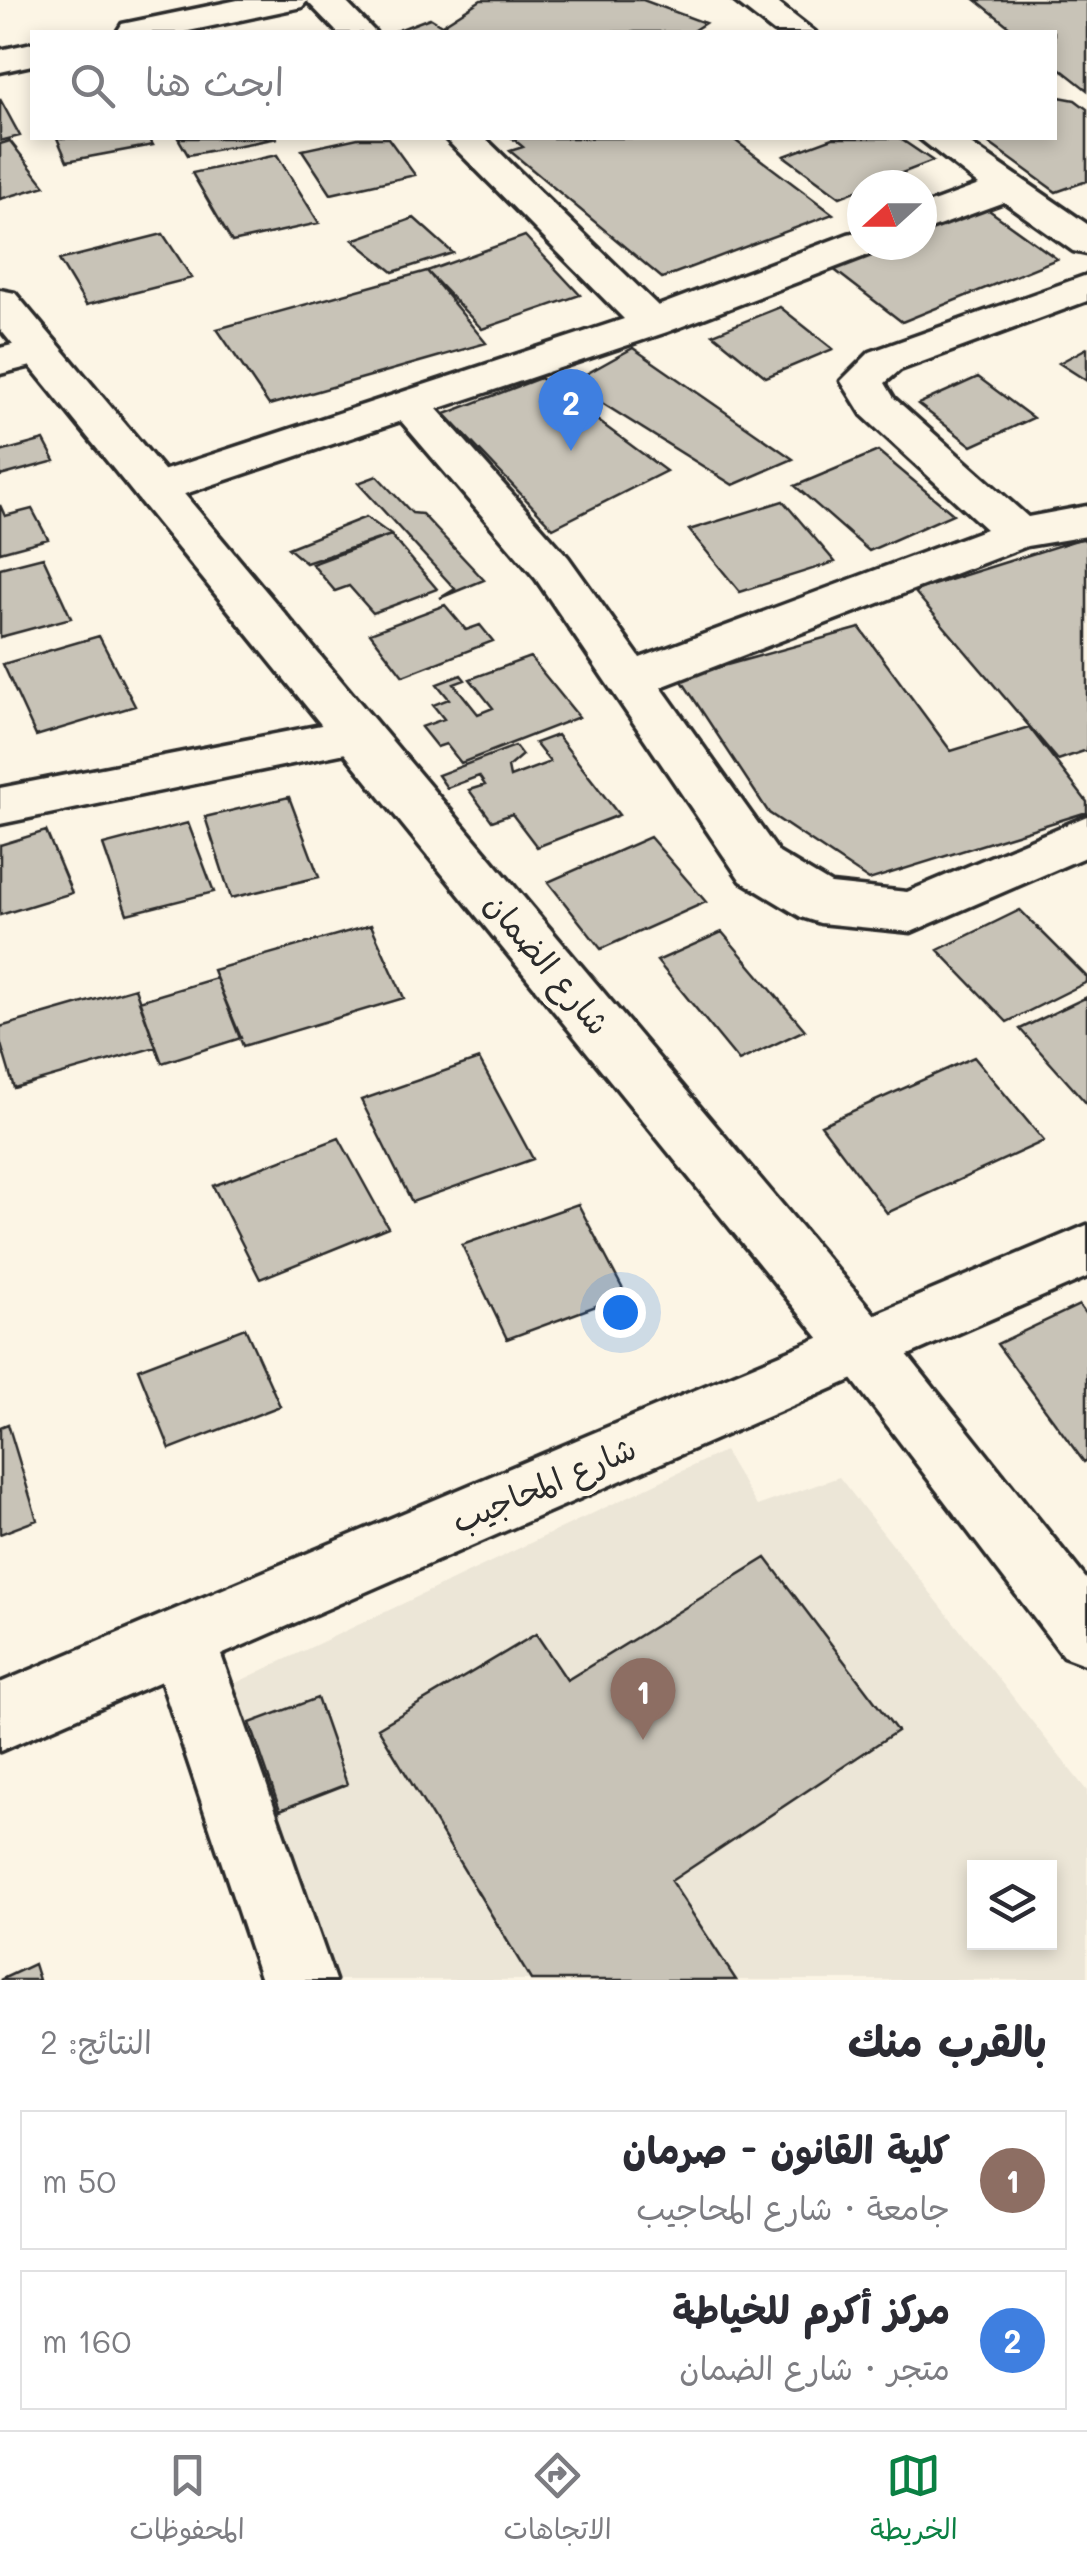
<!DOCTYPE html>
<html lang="ar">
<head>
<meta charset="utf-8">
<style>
  body { margin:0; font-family:Mali,"Playpen Sans Arabic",sans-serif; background:#f2f2f3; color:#2b2b33; direction:rtl }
  .controls { position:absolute; right:30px; bottom:30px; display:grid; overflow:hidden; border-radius:0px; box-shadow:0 5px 15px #0003 }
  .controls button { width:90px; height:90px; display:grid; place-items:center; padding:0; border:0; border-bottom:2px solid #e1e1e2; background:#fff; color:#2b2b33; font:50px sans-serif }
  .compass { position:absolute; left:847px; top:170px; width:90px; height:90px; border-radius:50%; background:#fff; box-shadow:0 5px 15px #0003; rotate:249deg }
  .you { position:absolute; left:620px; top:1312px; width:35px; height:35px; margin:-25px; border:8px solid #fff; border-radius:50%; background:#1a73e8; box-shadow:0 0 0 15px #1a73e833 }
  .badge { display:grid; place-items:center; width:65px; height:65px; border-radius:50%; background:#0b8043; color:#fff; font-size:32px; font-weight:700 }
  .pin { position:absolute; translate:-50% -82px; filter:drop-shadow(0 2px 5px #0008) }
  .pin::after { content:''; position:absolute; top:52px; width:35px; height:30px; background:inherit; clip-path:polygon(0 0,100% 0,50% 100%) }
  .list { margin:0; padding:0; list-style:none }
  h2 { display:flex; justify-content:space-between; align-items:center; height:130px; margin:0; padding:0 40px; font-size:42px }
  h2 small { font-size:32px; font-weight:400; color:#7c7c81 }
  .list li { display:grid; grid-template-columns:65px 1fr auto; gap:30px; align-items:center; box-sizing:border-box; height:140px; margin:0 20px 20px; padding:0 20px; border:2px solid #e1e1e2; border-radius:0px }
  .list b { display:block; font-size:38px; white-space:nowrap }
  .list p { margin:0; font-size:32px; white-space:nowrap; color:#7c7c81 }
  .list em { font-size:32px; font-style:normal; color:#7c7c81 }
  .icon { flex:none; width:55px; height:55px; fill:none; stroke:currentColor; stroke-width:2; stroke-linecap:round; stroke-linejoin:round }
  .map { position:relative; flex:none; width:1087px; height:1980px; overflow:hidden; direction:ltr }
  .search { position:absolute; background:#fff; box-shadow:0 5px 15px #0003; left:30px; right:30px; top:30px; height:110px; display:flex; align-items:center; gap:25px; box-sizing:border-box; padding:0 35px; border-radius:0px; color:#7c7c81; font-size:38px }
  .sheet { height:450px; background:#fff }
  nav { display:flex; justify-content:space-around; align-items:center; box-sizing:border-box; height:140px; border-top:2px solid #e1e1e2; background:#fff; font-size:28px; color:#7c7c81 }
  nav a { display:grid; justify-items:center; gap:5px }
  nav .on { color:#0b8043 }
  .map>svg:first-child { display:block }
  .built { fill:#ece6d7; fill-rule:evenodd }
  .building { fill:#c8c3b7; stroke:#2b2b2b; stroke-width:2.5 }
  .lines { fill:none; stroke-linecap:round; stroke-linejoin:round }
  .minor-casing { stroke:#2b2b2b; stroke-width:7 }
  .tertiary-casing { stroke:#2b2b2b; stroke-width:7 }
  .minor { fill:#fcf5e5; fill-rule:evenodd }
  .tertiary { fill:#fcf5e5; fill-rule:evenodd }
  .labels { text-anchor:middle; stroke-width:10; stroke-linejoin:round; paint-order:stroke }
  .street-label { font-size:32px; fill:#2b2b2b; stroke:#fcf5e5 }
</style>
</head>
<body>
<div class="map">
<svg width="1087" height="1980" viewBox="0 0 1087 1980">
  <rect width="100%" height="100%" fill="#fcf5e5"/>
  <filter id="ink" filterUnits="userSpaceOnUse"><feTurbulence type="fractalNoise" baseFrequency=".01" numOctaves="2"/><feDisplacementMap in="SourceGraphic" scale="20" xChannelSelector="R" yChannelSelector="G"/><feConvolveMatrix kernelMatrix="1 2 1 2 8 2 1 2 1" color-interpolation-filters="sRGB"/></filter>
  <g filter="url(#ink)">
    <path class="built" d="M724,1451l33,55 82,-29 248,314v189h-760l-106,-290zM974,1868h76v74h-76z"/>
    <path class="building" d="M481,0h162l62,23 -14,9h-229l-20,-7z
      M976,0h111v90l-33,-26v-32h-38z
      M430,18l23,14h-60z
      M1054,96l21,4 12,9v72l-31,11 -74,-54h72z
      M0,99l20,37 -20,5z
      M57,138h92l4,7 -86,16z
      M178,138h100l-90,17z
      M358,138h30l27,37 -84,19 -29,-44z
      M512,138h220l101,76 -171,64 -152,-127 13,-4z
      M833,138h66l34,23 -93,36 -56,-41z
      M10,141l35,45 -45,13v-55z
      M277,155l42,68 -87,19 -40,-69z
      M986,208l71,51 -155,63 -70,-54 59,-23h31v-12z
      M414,218l39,35 -60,19 -40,-32z
      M163,234l29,44 -106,27 -27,-45z
      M525,236l55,59 -98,34 -55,-58z
      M427,271l59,72 -217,62 -52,-76z
      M780,307l53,42 -67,28 -53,-43z
      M633,348l160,111 -60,26 -163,-102z
      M1087,348v33l-28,-18z
      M978,377l55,41 -61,28 -54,-42z
      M540,378l126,93 -113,57 -108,-114z
      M44,440l11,21 -55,15v-24z
      M878,451l75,63 -84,37 -74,-65z
      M377,476l35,37 10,1 62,66 -44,18 15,-9 -97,-106z
      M783,501l52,61 -95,30 -51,-62z
      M0,505l5,11 27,-7 16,30 -48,13z
      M366,517l25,18 -85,28 -18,-15z
      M391,535l46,54 -64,24 -24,-27 -14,5 -23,-27z
      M1083,538l4,5v207l-29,10 -144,-169z
      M43,557l28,61 -71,19v-69z
      M445,605l21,25 14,-5 13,16 -90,35 -33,-43z
      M860,628l91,123 78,-24 58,75v10l-218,68 -100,-67 -89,-135z
      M99,636l36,70 -99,30 -33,-72z
      M530,657l49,60 -118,46 -15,-19 -9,3 -16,-20 23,-8 -11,-14 16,-6 -12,-15 24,-9 4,5 -11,4 24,30 15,-6 -23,-29z
      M557,735l62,80 -82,32 -25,-33 -20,7 -23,-31 16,-5 -6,-9 -32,12 -9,-13 77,-29 7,9 -14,12 2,10 40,-15 -15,-19z
      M289,797l30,80 -88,21 -26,-81z
      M188,823l26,69 -87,22 -24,-69z
      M46,831l26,62 -72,22v-70z
      M650,837l56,65 -105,47 -53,-67z
      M1020,910l67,67v5l-80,40 -69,-72z
      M371,925l33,73 -161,48 -30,-76z
      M722,932l83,98 -66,31 -82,-100z
      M216,978l25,60 -79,25 -23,-62z
      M135,988l21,59 -142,41 -14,-47v-14z
      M1087,997v107l-67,-75z
      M974,1057l70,84 -157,72 -66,-88z
      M479,1059l54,100 -121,43 -51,-102z
      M339,1138l49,89 -128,52 -47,-93z
      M578,1204l48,91 -119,44 -45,-94z
      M1079,1305l8,11v144l-3,2 -87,-118z
      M245,1328l35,78 -110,43 -32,-80z
      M8,1424l29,96 -37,14v-107z
      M766,1558l131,173 -226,150 65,99h-205l-153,-252 158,-94 31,46z
      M317,1698l30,86 -67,26 -30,-87z
      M34,1964l5,16h-39z"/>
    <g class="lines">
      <defs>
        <path id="minor" d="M306,0h38l31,32h-38z
          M733,0h41l41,32h-41z
          M445,138h40l173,168 190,-72 14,-3v14h19l-5,7 -209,80 -230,77 131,148 72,101 346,-129 -124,-114 -21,-34 29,-29 217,-77v26l-187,69 -15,13 9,15 134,119 59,-11v30l-60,10 -366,141 118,166 52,31 76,8 180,-76v40l-176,76 -91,-9 -19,-6 -60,-36 -205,-302 -135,-158 -231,78 -16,4 -16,-4 -7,-10 7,-10 486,-160z
          M919,138h43l125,86v30l-14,-3 -69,-49 -82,30v-26l57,-21z
          M40,338l15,4 6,9 -6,9 -55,14v-26z
          M357,718l18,5 7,12 -7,12 -375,77v-36z
          M1087,1225v52l-866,378 114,325h-74l-100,-299 -161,70v-68z"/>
        <path id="tertiary" d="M238,0h70l-6,7 -118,25h-67l5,-8z
          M32,43v22l-32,7v-22z
          M0,290l15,3 871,1035 201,252v85l-24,-9 -221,-290 -842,-1037z"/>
      </defs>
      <use href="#minor" class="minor-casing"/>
      <use href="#tertiary" class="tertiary-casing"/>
      <use href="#minor" class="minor"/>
      <use href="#tertiary" class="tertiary"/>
    </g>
  </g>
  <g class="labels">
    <g class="street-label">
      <text transform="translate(547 964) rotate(50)" y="11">شارع الضمان</text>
      <text transform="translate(544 1485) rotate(-23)" y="11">شارع المحاجيب</text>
    </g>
  </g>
</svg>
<div class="controls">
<button><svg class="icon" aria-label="layers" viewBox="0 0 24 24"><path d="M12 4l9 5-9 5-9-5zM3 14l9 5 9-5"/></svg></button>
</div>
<svg class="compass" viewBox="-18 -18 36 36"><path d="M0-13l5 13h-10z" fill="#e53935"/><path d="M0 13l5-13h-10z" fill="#7c7c81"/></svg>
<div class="you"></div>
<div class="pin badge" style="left:643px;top:1740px;background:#8d6e63">1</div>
<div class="pin badge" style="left:571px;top:451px;background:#3f7fe0">2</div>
<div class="search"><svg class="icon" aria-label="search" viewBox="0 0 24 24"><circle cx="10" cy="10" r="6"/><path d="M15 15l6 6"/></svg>ابحث هنا</div>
</div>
<section class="sheet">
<h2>بالقرب منك<small>النتائج: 2</small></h2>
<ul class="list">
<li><span class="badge" style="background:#8d6e63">1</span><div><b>كلية القانون - صرمان</b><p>جامعة · شارع المحاجيب</p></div><em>50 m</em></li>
<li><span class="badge" style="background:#3f7fe0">2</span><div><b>مركز أكرم للخياطة</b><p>متجر · شارع الضمان</p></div><em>160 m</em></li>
</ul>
</section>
<nav>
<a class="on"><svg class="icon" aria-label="map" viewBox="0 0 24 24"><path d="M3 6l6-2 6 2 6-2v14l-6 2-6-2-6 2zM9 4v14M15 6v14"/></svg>الخريطة</a>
<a><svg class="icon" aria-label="directions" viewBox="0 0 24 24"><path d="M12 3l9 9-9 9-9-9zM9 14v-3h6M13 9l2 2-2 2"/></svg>الاتجاهات</a>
<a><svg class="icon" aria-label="saved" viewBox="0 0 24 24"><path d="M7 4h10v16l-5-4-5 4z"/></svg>المحفوظات</a>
</nav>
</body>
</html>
